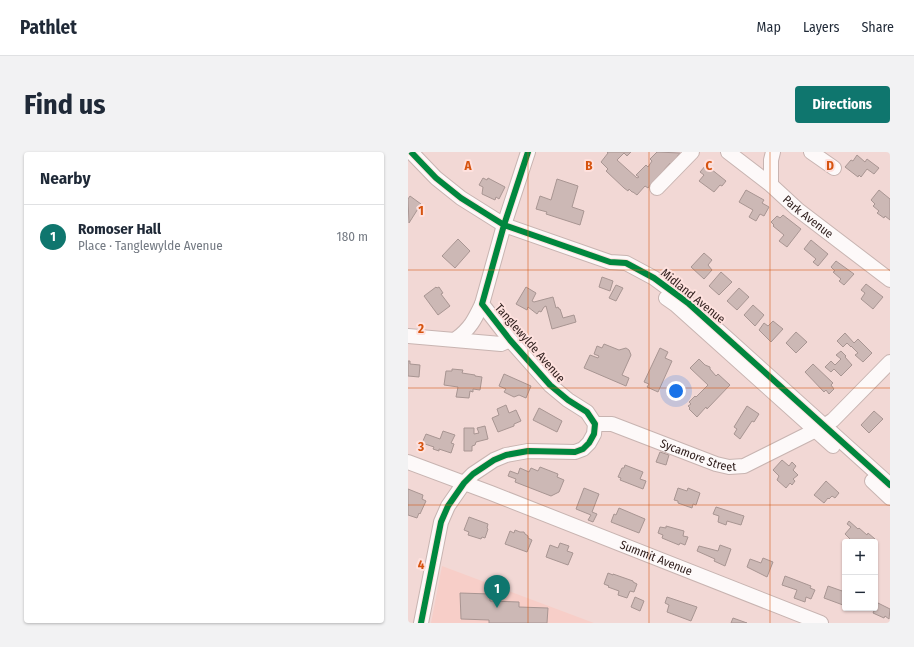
<!DOCTYPE html>
<html lang="en">
<head>
<meta charset="utf-8">
<style>
  body { margin:0; font-family:"Fira Sans Condensed",sans-serif; background:#f2f2f3; color:#1f2937 }
  .controls { position:absolute; right:12px; bottom:12px; display:grid; overflow:hidden; border-radius:4px; box-shadow:0 1px 3px #0004 }
  .controls button { width:36px; height:36px; display:grid; place-items:center; padding:0; border:0; border-bottom:1px solid #e0e1e3; background:#fff; color:#1f2937; font:20px sans-serif }
  .you { position:absolute; left:268px; top:239px; width:14px; height:14px; margin:-10px; border:3px solid #fff; border-radius:50%; background:#1a73e8; box-shadow:0 0 0 6px #1a73e833 }
  .badge { display:grid; place-items:center; width:26px; height:26px; border-radius:50%; background:#0f766e; color:#fff; font-size:13px; font-weight:700 }
  .pin { position:absolute; translate:-50% -33px; filter:drop-shadow(0 1px 2px #0008) }
  .pin::after { content:''; position:absolute; top:21px; width:14px; height:12px; background:inherit; clip-path:polygon(0 0,100% 0,50% 100%) }
  .list { margin:0; padding:0; list-style:none }
  h2 { display:flex; justify-content:space-between; align-items:center; height:52px; margin:0; padding:0 16px; font-size:17px }
  h2 small { font-size:13px; font-weight:400; color:#747a83 }
  .list li { display:grid; grid-template-columns:26px 1fr auto; gap:12px; align-items:center; box-sizing:border-box; height:64px; padding:0 16px; border-top:1px solid #e0e1e3 }
  .list b { display:block; font-size:15px; white-space:nowrap }
  .list p { margin:0; font-size:13px; white-space:nowrap; color:#747a83 }
  .list em { font-size:13px; font-style:normal; color:#747a83 }
  .map { position:relative; flex:none; width:482px; height:471px; overflow:hidden; border-radius:4px }
  header { display:flex; align-items:center; gap:24px; box-sizing:border-box; height:56px; padding:0 20px; background:#fff; border-bottom:1px solid #e0e1e3 }
  header strong { font-size:19px }
  nav { display:flex; gap:22px; margin-inline-start:auto; font-size:14px }
  .intro { display:flex; align-items:center; justify-content:space-between; box-sizing:border-box; height:96px; padding:0 24px }
  h1 { margin:0; font-size:28px }
  .button { padding:10px 18px; border-radius:4px; background:#0f766e; color:#fff; font-size:14px; font-weight:700 }
  main { display:flex; gap:24px; padding:0 24px }
  aside { flex:1; background:#fff; border-radius:4px; box-shadow:0 1px 3px #0004 }
  .map>svg:first-child { display:block }
  .built { fill:#f7cec8 }
  .building { fill:#ccb8b5; stroke:#a89592 }
  .lines { fill:none; stroke-linecap:round; stroke-linejoin:round }
  .minor-casing { stroke:#c8b4b1; stroke-width:16 }
  .minor { stroke:#fdf9f9; stroke-width:14 }
  .cycleway-casing { stroke:#fee1de; stroke-width:8 }
  .cycleway { stroke:#00873e; stroke-width:6 }
  .grid { fill:none; stroke:#d6530e; stroke-width:1; stroke-opacity:0.55 }
  .labels { text-anchor:middle; stroke-width:4; stroke-linejoin:round; paint-order:stroke }
  .street-label { font-size:12px; fill:#32211f; stroke:#fee1de }
  .grid-label { font-size:13px; text-anchor:middle; font-weight:bold; fill:#d6530e; stroke:#fee1de; stroke-width:4; stroke-linejoin:round; paint-order:stroke }
</style>
</head>
<body>
<header>
<strong>Pathlet</strong>
<nav><a>Map</a><a>Layers</a><a>Share</a></nav>
</header>
<div class="intro"><h1>Find us</h1><a class="button">Directions</a></div>
<main>
<aside>
<h2>Nearby<small></small></h2>
<ul class="list">
<li><span class="badge">1</span><div><b>Romoser Hall</b><p>Place · Tanglewylde Avenue</p></div><em>180 m</em></li>
</ul>
</aside>
<div class="map">
<svg width="482" height="471" viewBox="0 0 482 471">
  <rect width="100%" height="100%" fill="#f2d8d5"/>
  <path class="built" d="M34,414l152,57h-163z"/>
  <path class="building" d="M199,0h24l-4,4 -3,-3 -7,7 20,18 2,-1 -3,-2 10,-10 2,2 4,-6 -2,-2 7,-7 23,1 -3,3 1,2 -6,7 -2,-2 -6,7 1,2 -6,7 -1,-2 -4,4 -1,4 -2,-1 -3,4 -3,-2 -8,9 -4,-3h-1l-3,-3 -1,2 -4,-3 -18,-17 2,-2 -7,-7 7,-9z
    M449,3l8,7 2,-3 12,9 -5,6 -7,-5 -6,8 -2,-2 -1,2 -13,-10 6,-7 2,1z
    M298,13l20,16 -4,5 -2,-1 -6,7 -15,-11 5,-6 -4,-3z
    M75,26l4,2 1,-2 17,9 -6,12 -3,-2 -1,3 -13,-6 1,-7 -4,-2z
    M149,27l21,7 -6,21 12,4 -4,14 -34,-11 1,-2 -11,-3 4,-13 11,4z
    M338,38l18,10 -2,3 7,4 -5,9 -4,-2 -4,7 -7,-4 4,-7 -14,-8z
    M471,38l11,9v21l-5,-4 -1,2 -7,-5 2,-2 -6,-5 2,-2 -4,-4z
    M2,44l11,8 -12,19 -1,-24z
    M375,63l18,14 -14,18 -8,-6 5,-6 -11,-9 1,-1 -3,-3 6,-6 3,2z
    M50,87l12,12 -15,17 -13,-12z
    M403,88l17,14 -10,12 -5,-4 3,-3 -12,-10z
    M296,101l8,7 -4,5 4,5 -8,9 -13,-12z
    M428,109l18,13 -10,11 -5,-4 2,-2 -8,-7 2,-1 -4,-4z
    M313,120l11,10 -13,13 -10,-9z
    M194,125l11,4 -3,10 -11,-4z
    M458,132l17,13 -10,12 -12,-10 4,-6 -4,-3z
    M208,133l7,3 -7,13 -7,-3z
    M28,135l1,1 2,-1 4,6 -2,1 9,12 -12,9 -14,-19z
    M118,135l10,6 -4,8 2,1 19,-5 3,11 2,-1 1,2h1l3,9 11,-3 2,7 -24,7 -6,-23 -2,1 -3,5 -2,-1 -2,3 -9,-7 -1,3 -11,-6z
    M331,136l10,9 -12,13 -10,-9z
    M345,153l11,10 -9,11 -11,-11z
    M365,169l10,8 -12,13 -12,-12 5,-7 4,3z
    M388,180l11,10 -11,11 -10,-10z
    M437,181l9,10 4,-4 14,14 -9,9 -8,-7 3,-2 -7,-7v1l-4,-4 -4,4 -6,-6z
    M196,192l15,6 7,-2 3,2 2,5 -9,20 7,3 -3,8 -42,-18 6,-13 8,3 1,-2 -5,-2 3,-8 5,2z
    M252,196l8,4 -3,6 7,3 -14,31 -11,-5 2,-3 -5,-2z
    M433,199l5,5 -1,1 7,8 -11,11 -7,-7 -3,3 -6,-5 6,-6 4,4 6,-6 -5,-4z
    M291,207l6,6 5,2v2l6,7 2,-2 12,11 -23,24 -1,-2 -9,10 -8,-8 1,-1 -2,-2 3,-2 -2,-2 6,-6 1,1 12,-12 -18,-17z
    M0,209h2v3l10,1 -1,12 -11,-1z
    M405,212l20,19 -2,2 3,4 -5,5 -3,-4 -2,2 -19,-20z
    M44,217l11,1 -1,3 13,2v1l7,1 -2,13 -7,-1v3l-3,-1 -1,7 -13,-1 2,-10 -14,-2 2,-14h6z
    M96,222l27,12 -5,12 -7,-3 -5,2 -10,-5 2,-3 -7,-3z
    M98,253l3,8 7,-3 5,11 -7,3v2l-16,6 -6,-14 7,-3 -2,-6z
    M339,254l12,8 -5,8 -2,-1 -12,18 -6,-5 3,-5 -3,-2z
    M131,256l23,13 -5,11 -24,-12z
    M466,259l9,8 -14,14 -8,-8z
    M77,274l3,13 -12,3 -1,3 -3,1v5h-8v-23h10v6l5,-1 -2,-5z
    M35,279l12,4 -4,8 3,1 -3,9 -12,-4v2l-6,-2 1,-2 -12,-4 4,-9 14,5z
    M252,300l9,3 -3,10 -10,-3z
    M374,308l7,6 3,-4 4,4 -3,4 5,5 -5,4 2,2 -3,4 -2,-2 -4,5 -9,-8 2,-4 -6,-6z
    M217,313l18,7 -3,7 6,2 -3,8 -23,-9 1,-2 -3,-1 4,-9h2z
    M132,315l18,7 -1,3 7,3 -5,12 -8,4 -36,-14 1,-3 -8,-3 2,-5 8,3 2,-6 9,4 2,-4 7,3z
    M418,329l13,12 -4,5 -3,-2 -3,3 -1,-1 -4,5 -10,-8z
    M176,336l15,6 -7,18 5,2 -4,8 -5,-2 3,-5 -15,-6z
    M270,336l9,3 1,-3 12,5 -4,12 -3,-1 -1,4 -14,-5v-2l-4,-1z
    M0,337l15,6 -1,4 4,2 -6,13 -1,-1 -2,5 -9,-3z
    M308,355l28,9 -3,9 -14,-4 -1,4 -8,-3 1,-6 -6,-2z
    M211,356l26,11 -6,14 -28,-11 3,-8 2,1z
    M61,365l19,7 -1,4 1,1 -3,9 -3,-1 -1,2 -13,-4 1,-3 -5,-2z
    M441,369l9,8 1,-1 8,7 1,-2 7,6 -2,3h-20l-8,-8 6,-7 -4,-3z
    M258,374l18,5 -1,5 5,1 -3,8 -5,-2 -1,2 -17,-7 1,-3 -5,-2 2,-6 6,1z
    M107,378l5,2h4l1,2 3,2v2l4,2 -5,12 -22,-8 5,-13 4,2z
    M152,391l9,3 -2,5 6,2 -5,12 -22,-8 4,-12 8,3z
    M312,393l11,4 -6,17 -11,-5 1,-2 -18,-8 2,-5 19,5z
    M355,406l10,4 -6,15 -20,-10 3,-8 11,4z
    M200,421l5,2v-1l20,7v1l4,2 -3,8 -4,-1 -3,7 -9,-3 1,-4 -11,-4 1,-1 -5,-2z
    M377,424l26,10 -1,2 5,2 -4,9 -5,-2 -1,5 -11,-4 3,-8 -15,-5z
    M420,434l17,6v8l-2,5 -19,-7z
    M52,441l30,1v7l29,1v5l29,1 -1,15h-58v-3l-28,-1z
    M227,445l9,4 -4,10 -9,-4z
    M259,445l30,10 -6,14 -24,-9 2,-7 -4,-2z
    M470,451l12,6 -1,10 -4,-3 -1,2 -11,-5z
    M325,466l14,5h-16z"/>
  <g class="lines">
    <defs>
      <g id="minor">
        <path d="M3,0l25,26 25,20 43,27 106,37 16,1 28,15 34,25 202,182"/>
        <path id="s1" d="M320,0l43,33 26,24 93,71"/>
        <path d="M403,0l23,16"/>
        <path d="M363,33v-25l2,-8"/>
        <path d="M249,36l35,-36"/>
        <path d="M258,146l10,7 157,141"/>
        <path d="M0,184l93,8 9,-4"/>
        <path d="M48,187c14,-10 19,-20 26,-35"/>
        <path id="s2" d="M187,272h17l104,40 13,3 15,-1 80,-40 9,-6 57,-58"/>
        <path id="s3" d="M0,310l83,31 330,130"/>
        <path d="M464,329l18,17"/>
        <path d="M13,471l20,-101 7,-16 16,-23 9,-9 21,-14 12,-5 22,-4 47,1 8,-3 6,-6 5,-9 1,-10 -8,-12 -19,-12 -18,-15 -40,-45 -28,-36 22,-79 24,-73"/>
      </g>
    </defs>
    <use href="#minor" class="minor-casing"/>
    <use href="#minor" class="minor"/>
    <defs>
      <path id="cycleway" d="M3,0l25,26 25,20 43,27 106,37 16,1 28,15 34,25 202,182
        M13,471l20,-101 7,-16 16,-23 9,-9 21,-14 12,-5 22,-4 47,1 8,-3 6,-6 5,-9 1,-10 -8,-12 -19,-12 -18,-15 -40,-45 -28,-36 22,-79 24,-73"/>
    </defs>
    <use href="#cycleway" class="cycleway-casing"/>
    <use href="#cycleway" class="cycleway"/>
  </g>
  <path class="grid" d="M120,0v471M241,0v471M362,0v471M0,118h482M0,236h482M0,353h482"/>
  <g class="labels">
    <g class="street-label">
      <text dy="4" stroke="none"><textPath href="#s1" startOffset="103">Park Avenue</textPath></text>
      <text transform="translate(285 144) rotate(39)" y="4">Midland Avenue</text>
      <text transform="translate(122 191) rotate(49)" y="4">Tanglewylde Avenue</text>
      <text dy="4" stroke="none"><textPath href="#s2" startOffset="109">Sycamore Street</textPath></text>
      <text dy="4" stroke="none"><textPath href="#s3" startOffset="266">Summit Avenue</textPath></text>
    </g>
  </g>
  <g class="grid-label">
    <text x="60" y="18">A</text>
    <text x="181" y="18">B</text>
    <text x="301" y="18">C</text>
    <text x="422" y="18">D</text>
    <text x="13" y="63">1</text>
    <text x="13" y="181">2</text>
    <text x="13" y="299">3</text>
    <text x="13" y="417">4</text>
  </g>
</svg>
<div class="controls">
<button>+</button>
<button>−</button>
</div>
<div class="you"></div>
<div class="pin badge" style="left:89px;top:456px">1</div>
</div>
</main>
</body>
</html>
